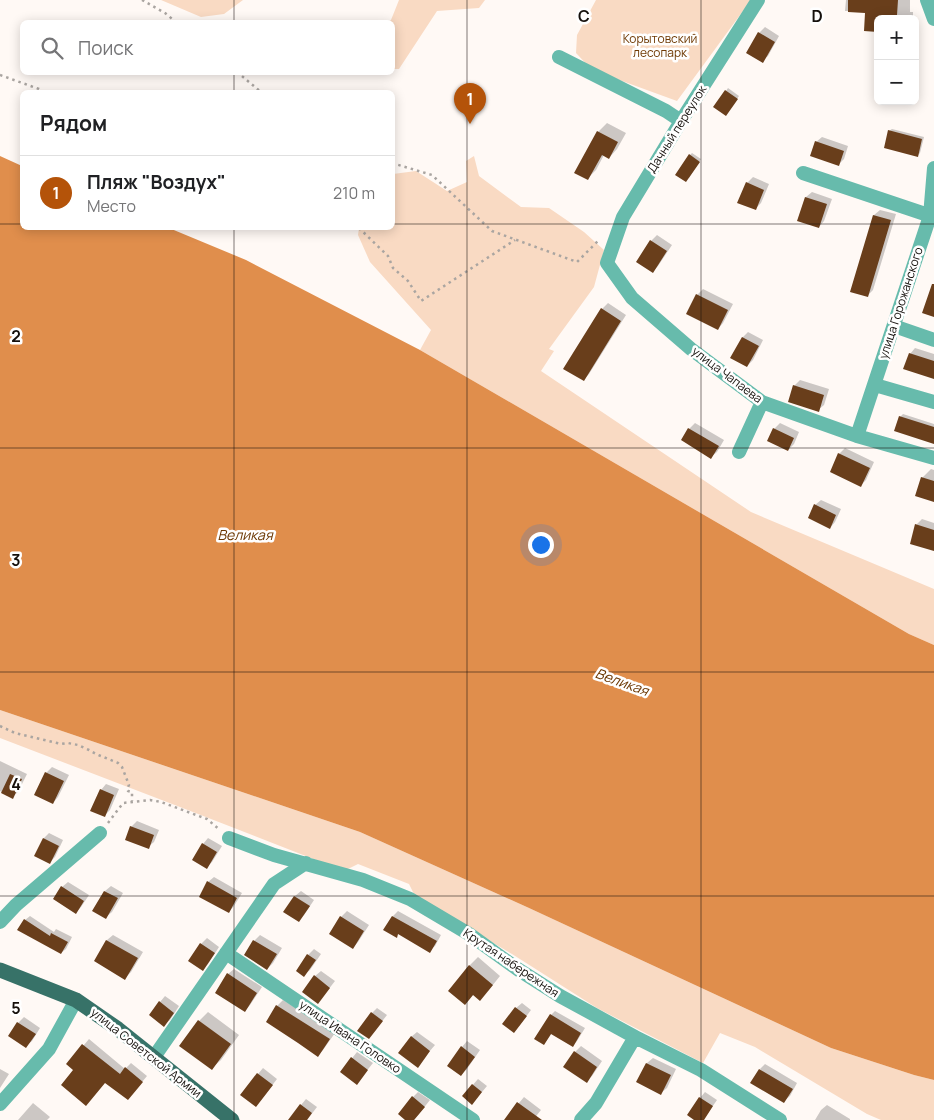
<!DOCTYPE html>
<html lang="ru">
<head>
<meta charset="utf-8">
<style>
  body { margin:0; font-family:Manrope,sans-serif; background:#f6f6f6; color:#202124 }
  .controls { position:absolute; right:15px; top:15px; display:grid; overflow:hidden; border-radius:8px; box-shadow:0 2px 12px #0003 }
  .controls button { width:45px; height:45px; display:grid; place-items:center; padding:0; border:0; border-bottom:1px solid #e0e0e0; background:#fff; color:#202124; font:25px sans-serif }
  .you { position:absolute; left:540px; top:544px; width:18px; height:18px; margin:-12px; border:4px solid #fff; border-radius:50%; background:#1a73e8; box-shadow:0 0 0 8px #1a73e833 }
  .badge { display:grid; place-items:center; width:32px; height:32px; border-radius:50%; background:#b45309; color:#fff; font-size:16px; font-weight:700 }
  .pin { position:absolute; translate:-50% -41px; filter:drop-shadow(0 1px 2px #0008) }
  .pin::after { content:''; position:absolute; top:26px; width:18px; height:15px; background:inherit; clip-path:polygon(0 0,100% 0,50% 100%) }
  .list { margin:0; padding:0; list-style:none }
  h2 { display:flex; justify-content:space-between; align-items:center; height:65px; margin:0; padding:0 20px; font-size:21px }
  h2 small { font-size:16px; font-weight:400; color:#757577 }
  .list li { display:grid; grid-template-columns:32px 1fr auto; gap:15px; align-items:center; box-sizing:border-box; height:75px; padding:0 20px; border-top:1px solid #e0e0e0 }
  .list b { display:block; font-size:19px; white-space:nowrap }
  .list p { margin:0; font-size:16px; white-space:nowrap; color:#757577 }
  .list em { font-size:16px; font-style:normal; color:#757577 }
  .icon { flex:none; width:28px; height:28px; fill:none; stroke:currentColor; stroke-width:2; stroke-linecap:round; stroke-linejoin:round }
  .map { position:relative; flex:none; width:934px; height:1120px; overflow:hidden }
  .search { position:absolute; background:#fff; box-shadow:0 2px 12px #0003; left:20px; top:20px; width:375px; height:55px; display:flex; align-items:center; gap:12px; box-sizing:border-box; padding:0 18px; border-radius:8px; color:#757577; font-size:19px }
  .panel { position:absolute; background:#fff; box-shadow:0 2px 12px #0003; left:20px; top:90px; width:375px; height:140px; border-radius:8px }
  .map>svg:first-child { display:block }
  .green { fill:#f9dac3 }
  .water { fill:#e08e4c }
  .shadow { fill:#0003 }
  .building { fill:#693e1b }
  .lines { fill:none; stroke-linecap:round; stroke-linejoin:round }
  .path { stroke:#aaa5a1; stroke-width:2.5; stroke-dasharray:2.5 4; stroke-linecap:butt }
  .minor { stroke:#67bbac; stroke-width:14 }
  .major { stroke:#377268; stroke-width:15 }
  .grid { fill:none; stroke:#15100c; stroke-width:1; stroke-opacity:0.55 }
  .labels { text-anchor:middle; stroke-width:5; stroke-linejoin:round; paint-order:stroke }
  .park-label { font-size:12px; fill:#6f3a04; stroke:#fff }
  .street-label { font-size:12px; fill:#15100c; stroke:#fff }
  .water-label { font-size:14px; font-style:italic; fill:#6b3600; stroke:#fff }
  .grid-label { font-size:16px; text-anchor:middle; font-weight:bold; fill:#15100c; stroke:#fff; stroke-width:5; stroke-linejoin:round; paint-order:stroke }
</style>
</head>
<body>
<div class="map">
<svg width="934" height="1120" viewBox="0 0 934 1120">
  <rect width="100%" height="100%" fill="#fff9f5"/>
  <path class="green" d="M161,0h82l-19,14 -23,3z
    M399,0h86l-6,8 -42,3 -38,58h-6l-1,-47h-5l4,-2z
    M596,0h155l-74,101 -85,-31 -16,-17 1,-18z
    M474,156l5,20 42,31 28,1 35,24 20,18 -10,37 -45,62 5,2 -13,20 210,141 183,77v56l-25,-11 -489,-284 11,-20 -61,-68 -12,-27 1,-7h33l1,-54 23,-3 31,20 20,-9 -1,-21z
    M0,710l360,122 169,76 302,140 83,27 20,5v40h-53l-14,-6 -112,-67 -35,-14 -17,30 -106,-55 -85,-54 -96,-56 -7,-14 -51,-20 -14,7 -151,-59 -193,-74z"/>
  <path class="water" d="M0,156l22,10v62h147l77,32 174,90 489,284 25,11v435l-20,-5 -83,-27 -302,-140 -169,-76 -360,-122z"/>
  <path class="shadow" d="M846,0h64v12h3v7h-35l-12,-8h-21z
    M765,27l14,9 -11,20 -6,5 -3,-28z
    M728,88l11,8 -11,16 -2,-21z
    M607,123l19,10 -9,16 -8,9 -5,-3 -8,15 -8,8 10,-46z
    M892,129l32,8 -4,16 -3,3 -28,-25z
    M822,137l26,9 -4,13 -6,6 -22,-23z
    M692,153l9,6 -12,19 1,-23z
    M753,177l16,7 -8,19 -6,6 -8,-26z
    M812,192l20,7 -8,22 -5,6 -20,-7 7,-23z
    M880,210l16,4 -23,76 -6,6 -16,-5 23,-76z
    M657,235l15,10 -14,21 -5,5 -2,-30z
    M703,289l30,15 -10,19 -5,6 -21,-34z
    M608,303l18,12 -37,59 -6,6 19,-71z
    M748,332l15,8 -10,20 -6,6 -15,-8 11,-21z
    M915,348l19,6v24l-24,-24z
    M800,380l29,9 -5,16 -6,5 -24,-24z
    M903,414l31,10v19l-34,-26z
    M695,423l29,17 -7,12 -6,5 -29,-17 7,-11z
    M780,423l19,9 -5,12 -6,6 -14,-21z
    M845,448l29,14 -8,18 -5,5 -22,-31z
    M931,469l3,1v31l-12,-23z
    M821,500l20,9 -6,13 -5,6 -15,-23z
    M922,519l12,4v27l-18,-25z
    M0,761l27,13 -9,18 -6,5 -12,-6z
    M52,767l17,8 -11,22 -5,6 -7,-30z
    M106,784l13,5 -9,21 -5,5 -4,-25z
    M137,821l22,9 -5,12 -6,5 -17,-20z
    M49,833l14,7 -8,17 -6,6 -14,-7 9,-18z
    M208,838l14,8 -10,16 -5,5 -4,-23z
    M214,877l28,16 -8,13 -5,6 -21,-30z
    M68,882l21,13 -8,12 -6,6 -13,-26z
    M111,886l12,7 -11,19 -6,5 -12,-7 11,-19z
    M301,891l13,9 -10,15 -6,6 -13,-10 10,-15z
    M347,911l22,14 -11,17 -5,6 -12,-31z
    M398,911l43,24 -6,11 -6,5 -30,-18 -3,3 -3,-20z
    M30,916l24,16 2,-3 16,8 -6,12 -5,4 -36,-33z
    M113,935l30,17 -12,20 -6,6 -30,-17 12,-21z
    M260,935l22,13 -9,15 -6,6 -13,-28z
    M207,938l12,9 -11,17 -6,5 -1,-25z
    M314,949l7,5 -11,16 -6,5 -7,-5 11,-15z
    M478,957l22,19 -12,15 -14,3 -9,9 4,-37z
    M234,969l28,18 -12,18 -5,6 -17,-37z
    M321,971l14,10 -17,22 -3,-27z
    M165,996l14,10 -9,14 -6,5 -4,-23z
    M283,1000l52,33 -12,17 -5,5 -41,-49z
    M522,1003l9,7 -12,16 -3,-18z
    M377,1008l10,7 -18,23 3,-25z
    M555,1011l30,17 -8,13 -4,5 -21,-13 -8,11 7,-29z
    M208,1012l31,23 -18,25 -9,8 -13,-47z
    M24,1017l16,11 -8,13 -6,5 -8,-23z
    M417,1032l18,13 -18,21 -6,-29z
    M89,1039l36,30 6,-6 16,13 -14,17 -58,-23 -7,-6z
    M467,1041l13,9 -13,19 -6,6 1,-28z
    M581,1046l21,15 -10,15 -6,5 -11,-29z
    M357,1052l16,11 -16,20 -16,-11z
    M653,1058l23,11 -9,19 -6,5 -23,-11 9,-19z
    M765,1064l32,19 -7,13 -6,5 -24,-32z
    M263,1068l14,11 -16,21 -3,-26z
    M0,1069l9,5 -9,14z
    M478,1079l9,7 -10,12 -14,-2z
    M418,1092l12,8 -16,20h-7l6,-23z
    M705,1092l12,8 -14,20h-7l4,-22z
    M524,1097l17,13 -8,10h-28z
    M306,1099l11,8 -10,13h-15l9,-15z
    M33,1103l17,14 -3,3h-29z
    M827,1105l23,14v1h-35l6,-10z"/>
  <path class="building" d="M848,0h50l-1,15h-3l-1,4h-15v13l-14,-1 1,-18 -17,-1z
    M758,32l17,10 -12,21 -17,-10z
    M725,90l13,9 -12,17 -13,-9z
    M888,130l34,9 -4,18 -34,-9z
    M597,131l21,11 -9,17 -7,-4 -14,25 -14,-7z
    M815,141l29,10 -5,15 -29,-10z
    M689,154l11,8 -14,20 -11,-7z
    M746,182l18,8 -8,20 -19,-7z
    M805,197l22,7 -8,24 -22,-7z
    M873,215l18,5 -23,77 -18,-5z
    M650,240l17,11 -14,22 -17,-11z
    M932,284h2v33l-12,-4z
    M696,294l32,16 -10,20 -32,-16z
    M601,308l20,13 -37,60 -21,-12z
    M742,337l17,9 -12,21 -17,-9z
    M909,353l25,8v18l-31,-10z
    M793,385l31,10 -5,17 -31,-10z
    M899,416l35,11v17l-40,-13z
    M688,428l31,18 -8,13 -30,-19z
    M773,428l21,10 -6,13 -21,-10z
    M838,453l32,15 -9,19 -31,-15z
    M921,477l13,4v21l-19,-6z
    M814,504l22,11 -6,14 -22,-11z
    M915,524l19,6v21l-24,-7z
    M45,772l19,9 -11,23 -19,-9z
    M10,774l12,5 -9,20 -12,-6z
    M100,789l14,6 -9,22 -15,-6z
    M130,826l24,9 -5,14 -24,-9z
    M43,838l16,8 -9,18 -16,-8z
    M202,843l15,9 -10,17 -15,-9z
    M207,881l30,17 -8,15 -30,-16z
    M61,886l23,15 -8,13 -23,-15z
    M104,891l14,7 -12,21 -14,-8z
    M294,896l16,10 -11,16 -16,-10z
    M340,916l24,15 -11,18 -24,-15z
    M392,916l45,25 -7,12 -32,-19 -1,4 -14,-8z
    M24,919l26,17 1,-3 17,9 -7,12 -44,-24z
    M106,940l32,18 -13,22 -31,-19z
    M253,940l24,14 -10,16 -23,-15z
    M200,943l15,10 -12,18 -15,-10z
    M307,954l9,6 -12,17 -8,-6z
    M469,965l24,20 -13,16 -7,-6 -8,10 -17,-14z
    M227,973l30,20 -12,19 -30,-19z
    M314,975l16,13 -12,16 -16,-12z
    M159,1001l15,12 -10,14 -15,-12z
    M276,1005l54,34 -12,18 -20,-14 -32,-21z
    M515,1007l12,9 -13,17 -12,-9z
    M371,1012l12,9 -14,18 -12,-8z
    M550,1014l31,19 -8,14 -22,-13 -7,11 -10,-6z
    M198,1020l33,24 -19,26 -33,-24z
    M17,1022l19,12 -10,14 -18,-12z
    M411,1036l19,15 -12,17 -20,-15z
    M82,1044l38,30 5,-7 18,15 -15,18 -23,-17 -19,23 -25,-21 12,-15 -7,-6z
    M461,1046l14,11 -14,19 -14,-10z
    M574,1051l23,16 -10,16 -24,-16z
    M351,1057l17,13 -11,15 -17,-13z
    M646,1063l25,12 -10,20 -25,-13z
    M759,1069l34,20 -9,14 -34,-20z
    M257,1073l16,12 -17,22 -16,-12z
    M472,1084l10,8 -10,13 -10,-9z
    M412,1096l13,11 -11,13h-9l-7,-6z
    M699,1097l14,9 -9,14h-10l-7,-5z
    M517,1102l25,18h-38z
    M300,1104l12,9 -5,7h-19z"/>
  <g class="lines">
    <path class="path" d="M142,0l23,13 11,9
      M237,72l24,20
      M0,75l39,14 5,3
      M392,163l40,12 60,56 85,31 23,-23
      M359,228l29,28 5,12 15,13 13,20 94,-61
      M0,726l15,7 46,11 7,-1 10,2 11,5 7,4 22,9 4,4 7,18 -2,4 1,2 4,1v9
      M108,823l15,-20 27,-3 11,2 46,17 13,11"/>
    <path class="minor" d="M758,0l-77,121 -58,96 -16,46 25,35 59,51 71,53 95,34 77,22
      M927,0l7,19
      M559,57l107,54 15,10
      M803,173l131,44
      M894,326l40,14
      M875,385l59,17
      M857,436l73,-220 4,-48
      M739,452l23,-50
      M229,838l45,17 89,25 47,19 59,35 50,36 41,26 75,41 66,33 79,50
      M0,922l16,-17 84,-72
      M226,953l247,167
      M154,1057l120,-173 32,-21
      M0,1104l49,-55 27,-49
      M581,1120l15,-17 39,-66"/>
    <path class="major" d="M0,970l76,30 42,29 114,91"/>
  </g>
  <path class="grid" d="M234,0v22M467,0v1120M701,0v1120M234,72v20M0,224h22M392,224h542M234,228v892M0,448h934M0,672h934M0,896h934"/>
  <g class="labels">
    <g class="park-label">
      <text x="660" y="43">Корытовский<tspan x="660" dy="14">лесопарк</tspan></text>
    </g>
    <g class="street-label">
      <text transform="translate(677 129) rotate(-58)" y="4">Дачный переулок</text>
      <text transform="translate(901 303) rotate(-72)" y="4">улица Горожанского</text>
      <text transform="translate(727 375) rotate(37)" y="4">улица Чапаева</text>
      <text transform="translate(511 963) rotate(34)" y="4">Крутая набережная</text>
      <text transform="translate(350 1037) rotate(34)" y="4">улица Ивана Головко</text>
      <text transform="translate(146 1053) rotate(38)" y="4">улица Советской Армии</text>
    </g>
    <g class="water-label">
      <text x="245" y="540">Великая</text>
      <text transform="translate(622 682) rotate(20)" y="5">Великая</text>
    </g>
  </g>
  <g class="grid-label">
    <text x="584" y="22">C</text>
    <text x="817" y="22">D</text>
    <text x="16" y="342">2</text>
    <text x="16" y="566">3</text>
    <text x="16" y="790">4</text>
    <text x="16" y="1014">5</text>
  </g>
</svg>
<div class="controls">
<button>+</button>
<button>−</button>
</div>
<div class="you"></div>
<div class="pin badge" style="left:470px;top:124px">1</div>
<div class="search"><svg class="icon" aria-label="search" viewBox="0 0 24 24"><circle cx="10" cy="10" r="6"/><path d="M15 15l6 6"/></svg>Поиск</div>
<section class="panel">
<h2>Рядом<small></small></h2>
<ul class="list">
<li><span class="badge">1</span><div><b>Пляж &quot;Воздух&quot;</b><p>Место</p></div><em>210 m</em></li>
</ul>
</section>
</div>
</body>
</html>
